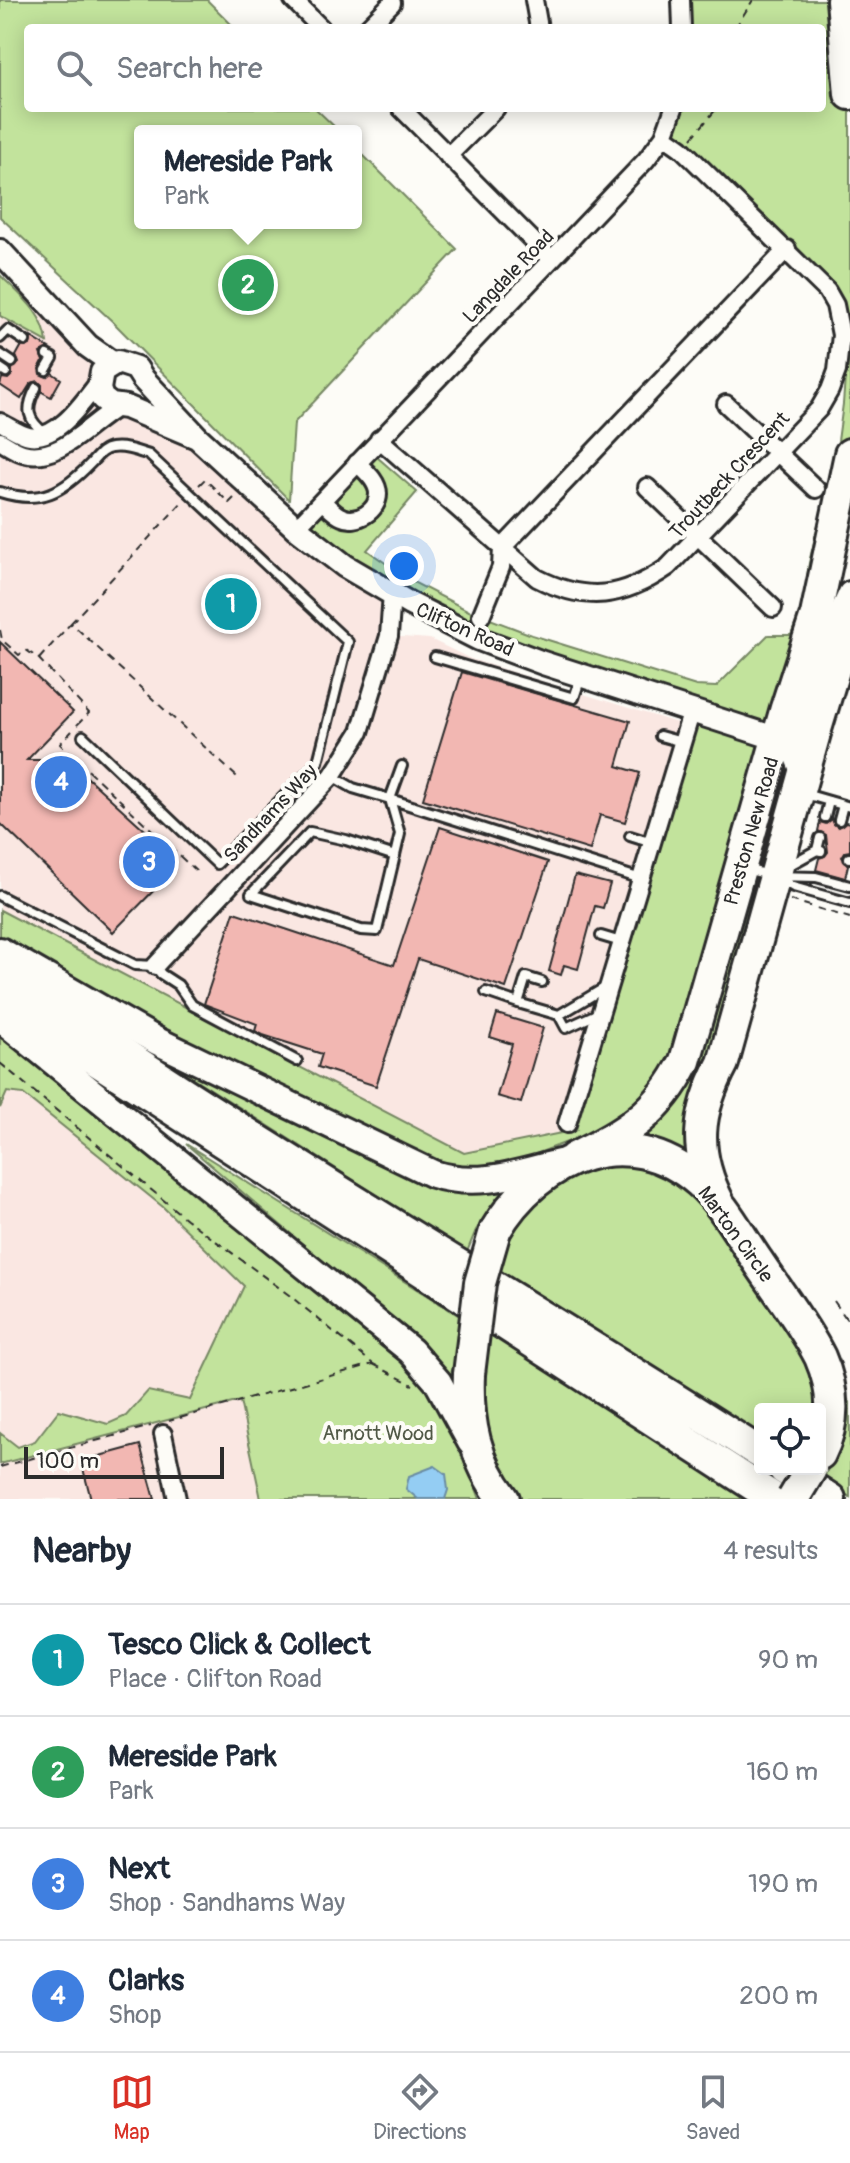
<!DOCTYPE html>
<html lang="en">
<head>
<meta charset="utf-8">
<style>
  body { margin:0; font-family:Pangolin,sans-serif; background:#f2f2f3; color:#1f2937 }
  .controls { position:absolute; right:24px; bottom:24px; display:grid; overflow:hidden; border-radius:8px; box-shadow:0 4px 20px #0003 }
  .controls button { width:72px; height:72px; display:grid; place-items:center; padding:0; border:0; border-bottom:2px solid #e0e1e3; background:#fff; color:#1f2937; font:40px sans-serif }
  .scale { position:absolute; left:24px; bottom:20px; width:200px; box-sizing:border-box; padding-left:8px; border:4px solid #2b2b2b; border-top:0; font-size:22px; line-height:28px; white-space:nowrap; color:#2b2b2b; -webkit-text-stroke:6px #fdfcf7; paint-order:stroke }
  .you { position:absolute; left:404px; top:566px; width:28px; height:28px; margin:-20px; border:6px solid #fff; border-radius:50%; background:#1a73e8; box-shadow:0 0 0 12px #1a73e833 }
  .badge { display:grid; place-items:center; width:52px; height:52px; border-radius:50%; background:#d93025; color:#fff; font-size:26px; font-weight:700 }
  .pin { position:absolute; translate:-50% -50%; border:4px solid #fff; box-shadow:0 2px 8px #0006 }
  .popup { position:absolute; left:134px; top:125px; width:228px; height:104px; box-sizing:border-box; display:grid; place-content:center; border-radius:8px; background:#fff; filter:drop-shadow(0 2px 6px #0005); font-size:26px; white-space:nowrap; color:#747a83 }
  .popup b { font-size:30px; color:#1f2937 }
  .popup::after { content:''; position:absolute; left:50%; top:100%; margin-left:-16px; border:16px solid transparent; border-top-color:#fff }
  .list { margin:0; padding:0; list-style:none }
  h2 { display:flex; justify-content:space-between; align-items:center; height:104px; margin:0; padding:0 32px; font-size:34px }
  h2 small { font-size:26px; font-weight:400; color:#747a83 }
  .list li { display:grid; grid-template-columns:52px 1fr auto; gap:24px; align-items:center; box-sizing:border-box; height:112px; padding:0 32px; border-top:2px solid #e0e1e3 }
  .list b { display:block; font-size:30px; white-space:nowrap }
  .list p { margin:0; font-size:26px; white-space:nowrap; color:#747a83 }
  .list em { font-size:26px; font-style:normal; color:#747a83 }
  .icon { flex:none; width:44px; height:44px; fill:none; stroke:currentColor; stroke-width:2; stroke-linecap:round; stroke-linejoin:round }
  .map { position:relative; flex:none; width:850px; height:1499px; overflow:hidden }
  .search { position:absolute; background:#fff; box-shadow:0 4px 20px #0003; left:24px; right:24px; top:24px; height:88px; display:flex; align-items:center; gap:20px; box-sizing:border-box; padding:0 28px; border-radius:8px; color:#747a83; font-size:30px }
  .sheet { height:552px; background:#fff }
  nav { display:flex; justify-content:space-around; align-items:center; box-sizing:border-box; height:112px; border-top:2px solid #e0e1e3; background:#fff; font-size:22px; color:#747a83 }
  nav a { display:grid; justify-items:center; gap:4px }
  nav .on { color:#d93025 }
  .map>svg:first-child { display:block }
  .built { fill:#fae7e2 }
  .green { fill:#c2e39c; stroke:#768764; stroke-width:2 }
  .water { fill:#94cdf3; stroke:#6a8ca3; stroke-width:2 }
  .building { fill:#f2b7b2; stroke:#2b2b2b; stroke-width:2 }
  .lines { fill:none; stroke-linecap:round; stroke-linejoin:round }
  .lane-casing { stroke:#2b2b2b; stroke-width:14 }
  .street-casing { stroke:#2b2b2b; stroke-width:22 }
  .secondary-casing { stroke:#2b2b2b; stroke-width:28 }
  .primary-casing { stroke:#2b2b2b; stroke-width:32 }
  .highway-casing { stroke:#2b2b2b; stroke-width:36 }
  .path { stroke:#2b2b2b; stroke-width:2; stroke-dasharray:8 6; stroke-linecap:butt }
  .lane { stroke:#fdfcf7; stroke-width:8 }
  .street { stroke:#fdfcf7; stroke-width:16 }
  .secondary { stroke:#fdfcf7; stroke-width:22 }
  .primary { stroke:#fdfcf7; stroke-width:26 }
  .highway { stroke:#fdfcf7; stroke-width:30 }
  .highway-bridge-casing { stroke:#2b2b2b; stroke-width:36; stroke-linecap:butt }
  .highway-bridge { stroke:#fdfcf7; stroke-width:30 }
  .labels { text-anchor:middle; stroke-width:8; stroke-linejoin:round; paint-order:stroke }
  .street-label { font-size:20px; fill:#2b2b2b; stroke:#fdfcf7 }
  .park-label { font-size:20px; fill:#515947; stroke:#fdfcf7 }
</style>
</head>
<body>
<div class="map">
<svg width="850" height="1499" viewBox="0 0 850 1499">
  <rect width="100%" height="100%" fill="#fdfcf7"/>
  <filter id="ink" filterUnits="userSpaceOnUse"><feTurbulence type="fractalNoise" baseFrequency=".0125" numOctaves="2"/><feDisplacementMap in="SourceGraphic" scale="16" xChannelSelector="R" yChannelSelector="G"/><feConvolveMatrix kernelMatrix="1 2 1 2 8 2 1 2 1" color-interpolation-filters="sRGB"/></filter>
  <g filter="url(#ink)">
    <path class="built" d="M29,280l21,24 49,74v11l67,33 226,171 -3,43 41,3 41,20 216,67 -119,399 9,4 -113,24 -464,-243v-599z
      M0,1036l125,103 143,113 -27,149 20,98h-261z"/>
    <path class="green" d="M0,0h207l28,28h-207v80h287l24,23h-199v92h216v-75l101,101 -163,174 -5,77 -177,-179 -112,-104z
      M681,0h161l8,94v360l-78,267 -27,11 14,15 -74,314 -77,73 -15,-2 -78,30 -10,7 -74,-4 -340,-172 -91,-53v-30l464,243 112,-23 -9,-6 124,-414 -212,-71 -183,-111 73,-78 48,42 -50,58 44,31 58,30 63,24 164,51 20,1 52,-52h23l12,-30 6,-42 29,-122 5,-37 5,-67 -2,-15 -11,-17 -171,-169 10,-28h148v-80h-140z
      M0,275c20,20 44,38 47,67l-47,-26z
      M752,881l13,3 -70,282 -67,-24 28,-22z
      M0,1036l205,168 134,103 86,73 36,70 19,49h-219l-21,-98 -240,63v-31l18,14 17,-6 24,-31 49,14 18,-8 22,-25 42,9 54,-114 -81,-79 -140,-113 -16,-2 -7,16z
      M138,1043l282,136 91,6 -35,45 -9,22z
      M186,1144l275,173 -6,68 -33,-39z
      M607,1163l51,6 43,31 102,150 11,27 3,32h-57v30l-264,-168 7,-23 15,-27 33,-37z
      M488,1333l259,166h-226c-9,-9 -15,-21 -20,-32 -23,-45 -19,-85 -13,-134z
      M846,1397l4,5v95l-27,-17 20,-47z"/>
    <path class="water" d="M435,1466l11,8 2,16 -3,9h-27l-12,-10 3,-13z"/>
    <path class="building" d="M31,337l18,11 -9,5 3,8 -4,8 1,5 7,3 5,-4 9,6 -10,18 -9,-5v-7l-4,-4 -7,2 -10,16 -21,-14 2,-7 6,1 4,-4v-6l7,-6 -3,-7 5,-9 9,-2z
      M230,590l15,14 -13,14 -15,-15z
      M0,642l73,70 -46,48h41l100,91v25l-55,56 -113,-109z
      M462,672l168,49 -13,45 23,7 -15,49 -25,-7 -10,35 -167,-51z
      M832,819l2,5 4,3 8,-5 4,1v28l-5,1 -3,5 6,8 -3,13 -29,-8 3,-12 6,-2 3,-4 -2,-17 -8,-4 2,-9 6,2z
      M440,827l108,35 -42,126 -88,-29 -42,127 -58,-19 4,-13 -59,-19 -8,-4 2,-7 -53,-20 30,-92 160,53z
      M575,875l35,9 -7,24 -8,-2 -17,63 -14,-4 -3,10 -12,-4z
      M497,1014l46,14 -22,75 -24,-7 15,-52 -22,-7z
      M140,1445l15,54h-64l-10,-38z"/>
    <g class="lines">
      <defs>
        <path id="lane" d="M0,338l8,-8 17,11
          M0,354l12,8
          M0,368l6,4
          M46,370l7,-12 -6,-3
          M36,388c-11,21 -9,32 10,46
          M0,492c41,13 63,0 91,-29 6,-6 11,-14 20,-15 13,-2 26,3 38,7l199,187 -30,120 -101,102 -134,-128
          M435,657l139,41 7,-21
          M660,736l22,6
          M402,766l-12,33 251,80
          M332,776l21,12 37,11 10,35 -23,97 -16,-1 -110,-36 59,-62 36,8 49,16
          M805,794l45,13
          M825,817l4,-16
          M839,820l4,-15
          M630,836l22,7
          M817,850l3,-12
          M849,858h1
          M788,866l29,-16 4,1
          M745,869l29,7 42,1 34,9
          M782,880l11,7 57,16
          M0,896l135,69 20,1 6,8 17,11 14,20 105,56
          M601,936l20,6
          M542,982l-16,-5 -8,26 41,12 7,13 35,-16
          M486,992l32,11
          M559,1015l47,-28"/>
        <path id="street" d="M293,0l28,28
          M534,0l5,28
          M681,0l1,28
          M367,28l25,-25
          M401,108l150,151
          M448,156l48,-48
          M726,404l90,85
          M0,422c10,5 19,12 29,14 28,5 54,-34 69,-53
          M379,439l158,139c49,25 86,20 131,-11l151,-158 11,-19 7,-19 4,-36 -6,-30 -8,-14 -146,-143 -17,-12
          M0,441c7,4 15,10 23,12 37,10 66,-30 95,-46
          M647,487l126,121
          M322,501c6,5 12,13 20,16 15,7 36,-6 36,-23 0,-13 -13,-23 -21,-31
          M296,528l350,-368 18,-24 10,-28
          M481,616l20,-49 1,-19 285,-299
          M155,966l177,-190 28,-44 29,-96 3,-43
          M567,1124l125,-414
          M163,1434l14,65"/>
        <path id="secondary" d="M0,251l88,95 24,17
          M197,437l-71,-30 -15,-2 -9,-7 -3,-9 3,-17 16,-10 18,6 7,11 54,58 99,91 49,38 65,38 69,35 64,24 235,76 16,13 9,22
          M778,739l13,-5 5,-8 23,-65 31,-68"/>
        <path id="primary" d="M0,951l157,90 276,133c44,14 83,0 126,-11
          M0,1018l411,333 27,31 33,60"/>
        <path id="highway" d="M842,0l8,94
          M0,969c245,173 508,321 760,484
          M0,998l775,501
          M574,1158c51,-24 85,-45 111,-97l101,-353 30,-93 34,-161
          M719,1203c-26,-52 -23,-89 4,-140l94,-337 33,-109
          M495,1231c43,-74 132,-112 204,-49 24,21 40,52 58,78 21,32 46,63 63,97 14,32 16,65 0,97
          M469,1374c-2,47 6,88 35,125
          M784,1469l46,30"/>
      </defs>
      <use href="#lane" class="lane-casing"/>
      <use href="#street" class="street-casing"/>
      <use href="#secondary" class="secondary-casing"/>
      <use href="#primary" class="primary-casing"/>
      <use href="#highway" class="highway-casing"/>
      <path class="path" d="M735,28l18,-28
        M692,138l25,-30
        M199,485l6,-6 24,24 5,-5
        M71,623l112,-122
        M0,630l2,10 17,15 7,-5 13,9 50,54 -13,13
        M39,659l32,-36 166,154
        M72,731l-12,13 140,131
        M790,900l60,18
        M0,1063l186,156 103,76 84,69 -204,57
        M834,1301l16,23
        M373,1364l40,21
        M0,1467l151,-41"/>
      <use href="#lane" class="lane"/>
      <use href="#street" class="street"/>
      <use href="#secondary" class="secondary"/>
      <use href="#primary" class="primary"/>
      <use href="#highway" class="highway"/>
      <defs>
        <path id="highway-bridge" d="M469,1374l11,-91 15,-52
          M793,1499l18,-30"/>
      </defs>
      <use href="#highway-bridge" class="highway-bridge-casing"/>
      <use href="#highway-bridge" class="highway-bridge"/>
    </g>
  </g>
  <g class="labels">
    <g class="street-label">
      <text transform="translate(508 276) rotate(-46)" y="7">Langdale Road</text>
      <text transform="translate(729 475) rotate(-47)" y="7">Troutbeck Crescent</text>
      <text transform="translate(465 629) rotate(24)" y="7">Clifton Road</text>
      <text transform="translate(270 813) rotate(-47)" y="7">Sandhams Way</text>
      <text transform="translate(751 831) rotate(-74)" y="7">Preston New Road</text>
      <text transform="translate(736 1234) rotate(54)" y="7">Marton Circle</text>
    </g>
    <g class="park-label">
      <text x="378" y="1440">Arnott Wood</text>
    </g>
  </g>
</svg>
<div class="controls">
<button><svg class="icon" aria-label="locate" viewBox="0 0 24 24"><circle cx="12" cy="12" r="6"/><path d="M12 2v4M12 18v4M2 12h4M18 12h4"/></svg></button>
</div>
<div class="scale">100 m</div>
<div class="you"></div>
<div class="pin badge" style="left:231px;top:604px;background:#0f9aa8">1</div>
<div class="pin badge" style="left:248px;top:285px;background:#2e9e5b">2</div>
<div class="popup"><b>Mereside Park</b>Park</div>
<div class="pin badge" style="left:149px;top:862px;background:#3f7fe0">3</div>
<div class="pin badge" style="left:61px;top:782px;background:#3f7fe0">4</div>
<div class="search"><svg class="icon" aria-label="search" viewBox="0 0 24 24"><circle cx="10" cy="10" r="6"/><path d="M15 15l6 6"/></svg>Search here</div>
</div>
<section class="sheet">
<h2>Nearby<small>4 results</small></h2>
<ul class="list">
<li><span class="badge" style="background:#0f9aa8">1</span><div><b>Tesco Click &amp; Collect</b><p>Place · Clifton Road</p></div><em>90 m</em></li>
<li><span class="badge" style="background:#2e9e5b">2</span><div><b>Mereside Park</b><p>Park</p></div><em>160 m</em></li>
<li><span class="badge" style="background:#3f7fe0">3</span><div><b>Next</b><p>Shop · Sandhams Way</p></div><em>190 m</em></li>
<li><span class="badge" style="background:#3f7fe0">4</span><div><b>Clarks</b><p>Shop</p></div><em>200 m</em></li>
</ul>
</section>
<nav>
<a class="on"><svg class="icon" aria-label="map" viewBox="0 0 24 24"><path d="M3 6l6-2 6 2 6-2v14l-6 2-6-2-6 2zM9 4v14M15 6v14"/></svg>Map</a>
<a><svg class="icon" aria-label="directions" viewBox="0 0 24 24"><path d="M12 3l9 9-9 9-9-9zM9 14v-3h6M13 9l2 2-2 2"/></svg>Directions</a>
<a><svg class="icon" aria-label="saved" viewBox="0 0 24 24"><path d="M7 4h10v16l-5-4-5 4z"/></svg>Saved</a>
</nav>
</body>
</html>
